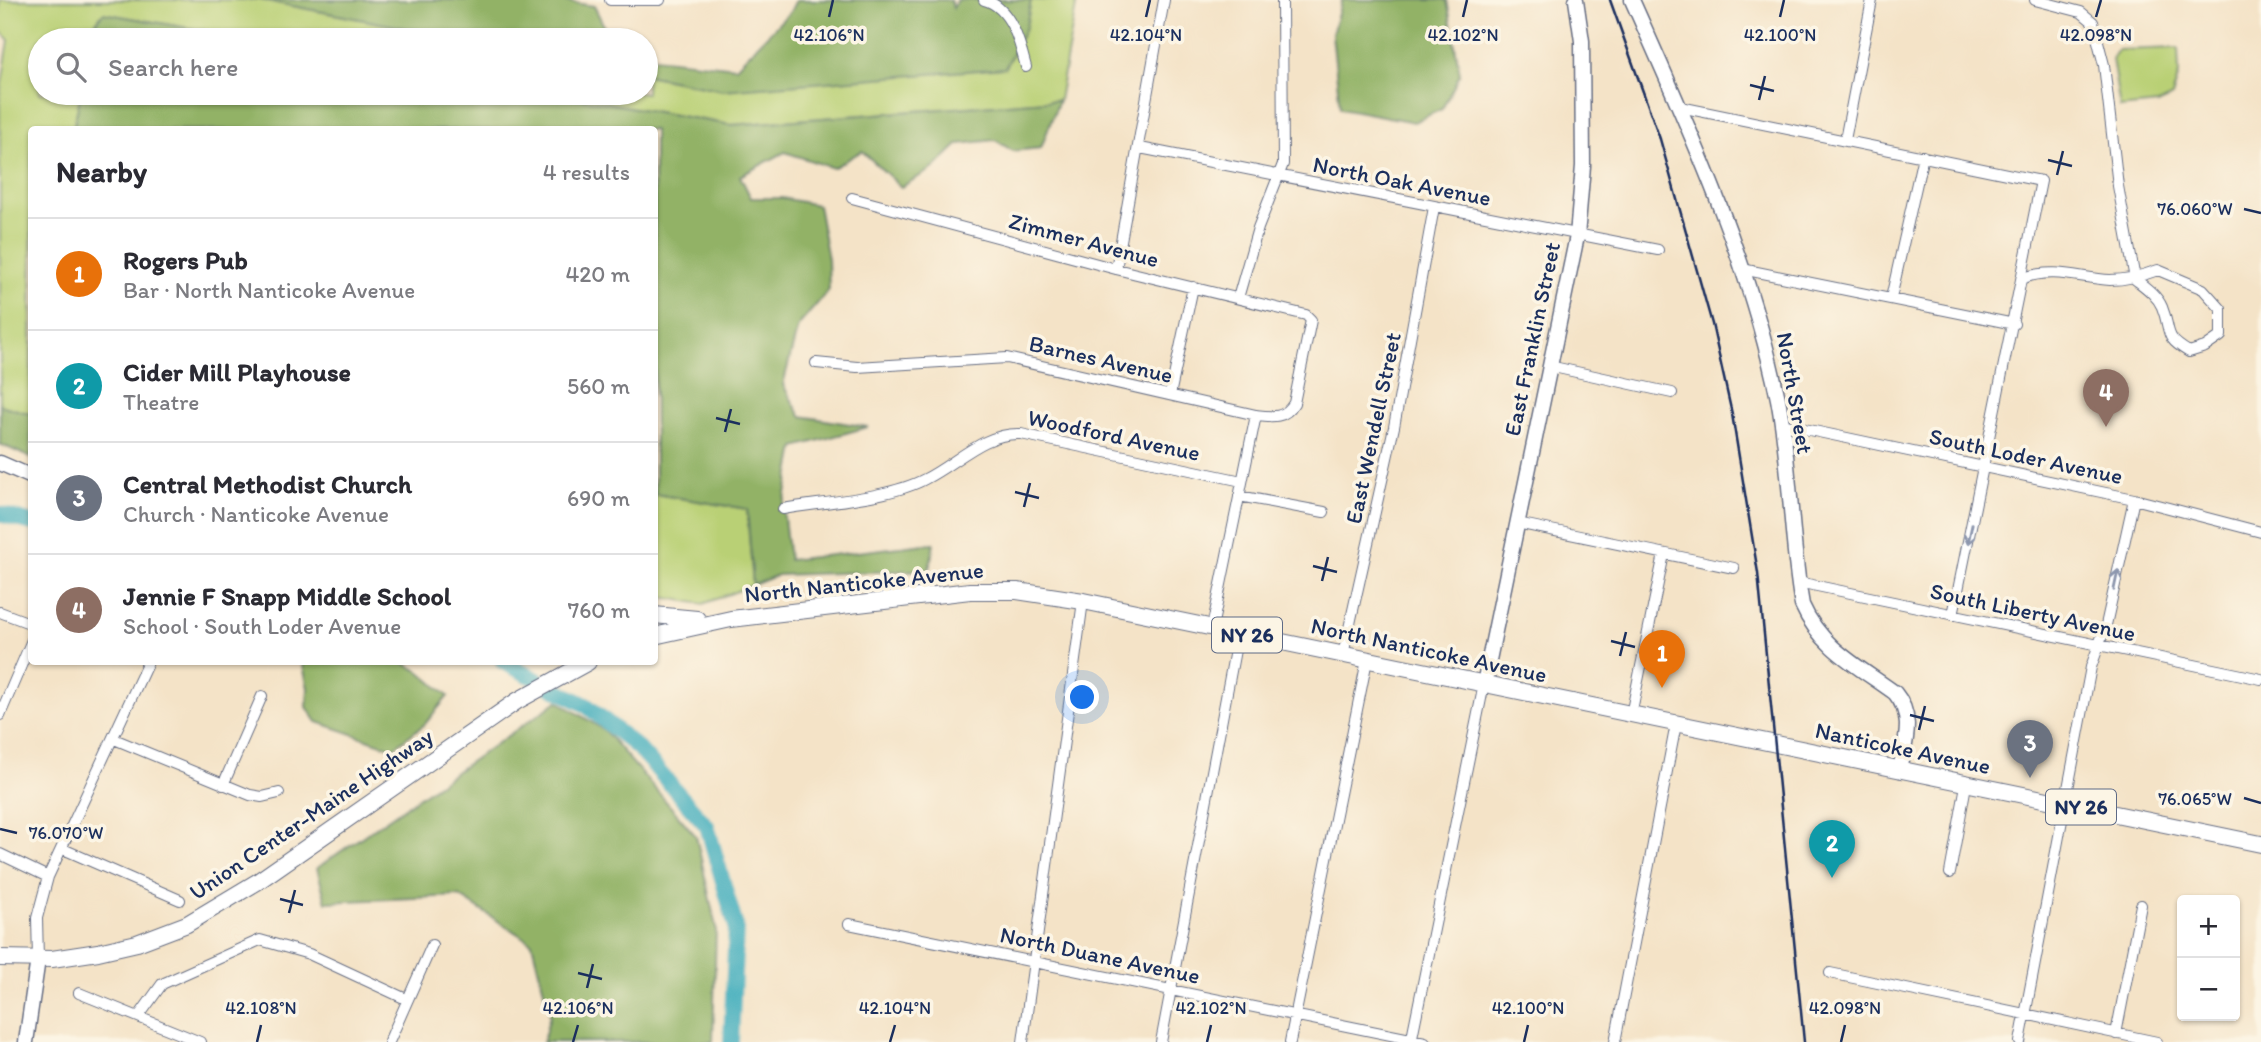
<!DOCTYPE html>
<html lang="en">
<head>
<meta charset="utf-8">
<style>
  body { margin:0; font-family:Itim,sans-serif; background:#f2f2f3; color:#2b2b33 }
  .controls { position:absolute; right:21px; bottom:21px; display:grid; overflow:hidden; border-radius:7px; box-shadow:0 2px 5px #0004 }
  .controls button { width:63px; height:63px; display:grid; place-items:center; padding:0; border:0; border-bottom:2px solid #e1e1e2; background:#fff; color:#2b2b33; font:35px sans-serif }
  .you { position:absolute; left:1083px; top:698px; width:24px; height:24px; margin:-18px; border:5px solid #fff; border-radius:50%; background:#1a73e8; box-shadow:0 0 0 10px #1a73e833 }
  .badge { display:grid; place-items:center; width:46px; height:46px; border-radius:50%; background:#1f6fb2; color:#fff; font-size:23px; font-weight:700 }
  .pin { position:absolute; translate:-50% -58px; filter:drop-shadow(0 2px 4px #0008) }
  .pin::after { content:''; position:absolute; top:37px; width:24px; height:21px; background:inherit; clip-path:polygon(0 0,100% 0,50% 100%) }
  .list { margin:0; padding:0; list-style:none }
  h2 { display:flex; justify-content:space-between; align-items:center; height:91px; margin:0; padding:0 28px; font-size:30px }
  h2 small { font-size:23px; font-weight:400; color:#7c7c81 }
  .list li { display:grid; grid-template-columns:46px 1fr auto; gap:21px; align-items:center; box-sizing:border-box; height:112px; padding:0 28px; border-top:2px solid #e1e1e2 }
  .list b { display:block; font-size:26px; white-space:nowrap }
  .list p { margin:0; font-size:23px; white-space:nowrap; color:#7c7c81 }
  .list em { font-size:23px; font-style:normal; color:#7c7c81 }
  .icon { flex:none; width:38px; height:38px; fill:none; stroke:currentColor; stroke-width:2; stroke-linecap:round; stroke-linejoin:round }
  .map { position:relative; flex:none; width:2261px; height:1042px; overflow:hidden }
  .search { position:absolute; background:#fff; box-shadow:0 2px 5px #0004; left:28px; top:28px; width:630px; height:77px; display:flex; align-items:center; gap:18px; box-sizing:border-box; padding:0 24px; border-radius:38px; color:#7c7c81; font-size:26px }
  .panel { position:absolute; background:#fff; box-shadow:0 2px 5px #0004; left:28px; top:126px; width:630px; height:539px; border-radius:7px }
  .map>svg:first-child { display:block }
  .green { fill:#b9d074; stroke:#6a8069; stroke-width:2 }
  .forest { fill:#92b266; stroke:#567062; stroke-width:2 }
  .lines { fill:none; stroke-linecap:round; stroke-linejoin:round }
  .river { stroke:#3eacbc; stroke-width:16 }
  .street-casing { stroke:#676e83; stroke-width:12 }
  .secondary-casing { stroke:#676e83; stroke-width:17 }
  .primary-casing { stroke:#676e83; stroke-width:18 }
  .street { stroke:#fff; stroke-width:10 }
  .secondary { stroke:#fff; stroke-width:14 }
  .primary { stroke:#fff; stroke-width:16 }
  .rail { stroke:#1b2f5e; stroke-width:2.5 }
  .oneway { stroke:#8d97ae }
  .ticks { fill:none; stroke:#1b2f5e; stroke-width:2.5 }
  .labels { text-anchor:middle; stroke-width:7; stroke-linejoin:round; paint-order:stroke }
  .shield { fill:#fcf5e5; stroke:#5e6a86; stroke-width:2 }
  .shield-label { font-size:21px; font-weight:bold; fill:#1b2f5e }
  .street-label { font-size:23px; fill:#1b2f5e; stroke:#fcf5e5 }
  .ticks-label { font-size:18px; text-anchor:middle; fill:#1b2f5e; stroke:#fcf5e5; stroke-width:7; stroke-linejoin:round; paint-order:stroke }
</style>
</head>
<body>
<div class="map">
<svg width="2261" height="1042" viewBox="0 0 2261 1042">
  <rect width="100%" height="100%" fill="#fcf5e5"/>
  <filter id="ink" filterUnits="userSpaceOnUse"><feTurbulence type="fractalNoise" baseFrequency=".0143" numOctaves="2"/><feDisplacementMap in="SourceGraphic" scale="14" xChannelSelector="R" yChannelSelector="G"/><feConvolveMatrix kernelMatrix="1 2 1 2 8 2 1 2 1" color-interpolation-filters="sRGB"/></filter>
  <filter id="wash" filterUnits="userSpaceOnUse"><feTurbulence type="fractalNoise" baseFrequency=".00686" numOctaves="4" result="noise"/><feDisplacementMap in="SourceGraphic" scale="28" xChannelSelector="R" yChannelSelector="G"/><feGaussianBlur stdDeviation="1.57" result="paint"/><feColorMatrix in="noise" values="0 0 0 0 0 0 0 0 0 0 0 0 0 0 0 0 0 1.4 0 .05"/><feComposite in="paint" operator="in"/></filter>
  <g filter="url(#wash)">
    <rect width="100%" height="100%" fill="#f4e3c7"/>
    <path class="green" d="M0,0h261l207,40h-211l-154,-27 -9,12 -3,15h-51v53h41l-8,36 -41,1 -1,284 -31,-9v-310l9,-55 -9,-9z
      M1031,0h46l-18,100 -328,25 -181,-32h96v-18l77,15 303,-63z
      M2178,48l1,26 -7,23 -14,7 -38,4 -8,-49 6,-9z
      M654,494l93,15 6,76 -50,19 -48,-8z"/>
    <path class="forest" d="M261,0h294l39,6 17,34h-143z
      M796,0h154l3,8 4,-8h74l-5,27 -21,41 -282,22 -77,-15v-18l90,10 54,-55z
      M1342,0h105l13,74 -18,35 -28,13 -74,-14 -8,-74z
      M103,13l154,27h-166l3,-15z
      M81,93h469l181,32 328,-25 -18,48 -28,3 -18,-11 -36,4 -25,24 -33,19 -39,-36 -29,17 -48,-16 -45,24 11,22h31l36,7 10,54 1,31 -31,36 -15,59 18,31 67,11 -73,20 -12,62 6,51 145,-17 -5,27 -151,5 -25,10 -6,-76 -92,-15 -1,-364h-581z
      M0,405l31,9v44l-31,-14z
      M302,662h100l17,9 29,25 -23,28 -32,24 -76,-26 -10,-15 1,-19z
      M558,701l46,29 92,106 20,91 -3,115h-170l7,-27 -18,-72 -73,-47 -133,6 -9,-34z"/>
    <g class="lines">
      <path class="river" d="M0,514l32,9
        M503,662l83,43 53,44 68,77 29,101 -5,115"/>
    </g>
  </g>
  <g filter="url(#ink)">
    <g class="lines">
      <defs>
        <path id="street" d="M610,0h50
          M984,0c27,7 36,43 42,67
          M2035,0l46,12 12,10 11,43 14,121 17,93
          M1680,107l361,74 -88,434
          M1845,140l27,-140
          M1140,148l518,102
          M1116,269l48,-269
          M1742,269l272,55
          M2023,278c31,-11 56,0 87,2 18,0 32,-4 48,-10l45,19 18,20v27l-16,11 -16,5c-27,-16 -17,-20 -27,-45 -5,-12 -17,-20 -27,-28
          M1238,298l20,-70 25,-64 -1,-164
          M1891,298l32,-142
          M816,363l41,4 150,-9 249,57c16,2 29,4 38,-12l17,-83 -5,-5 -190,-46 -264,-71
          M1549,366l123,27
          M1170,395l23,-108
          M1781,424l353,75 127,33
          M1239,496l85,16
          M783,509c41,-7 107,-11 142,-30 32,-16 59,-47 96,-45l221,47
          M1517,523l217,45
          M1798,582l463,97
          M0,612l32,12
          M1212,628l44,-213
          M1343,655l51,-228 40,-220
          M0,715l32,-75
          M1631,715l33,-161
          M114,739l136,56 12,2 17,-4
          M223,785l39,-89
          M63,849l117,51
          M0,854l48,23
          M1950,873l16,-88
          M849,924l576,118
          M38,959l-1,-41 11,-41 100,-215
          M1830,973l327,69
          M79,993l121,49
          M139,1016l23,-32 98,-44 49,14 97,45
          M2116,1034l25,-129
          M389,1042l43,-97
          M1023,1042l60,-441
          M1161,1042l77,-408
          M1290,1042l77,-382
          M1411,1042l73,-358
          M1615,1042l61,-318
          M2020,1042l71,-375 15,-42 28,-126"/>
        <path id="secondary" d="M1632,0c58,130 117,259 146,399 13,67 12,138 24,206 19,43 56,61 93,88 20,24 10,49 5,77
          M0,463l32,14
          M1484,684l93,-448 6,-70 -1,-125 -6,-41
          M26,1042l12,-83"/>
        <path id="primary" d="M654,615l43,4
          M654,636l77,-17 239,-28h47l66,10 1178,243
          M0,958l52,1 46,-7 39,-9 50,-19 70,-42 260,-181 71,-39"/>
      </defs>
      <use href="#street" class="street-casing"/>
      <use href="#secondary" class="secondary-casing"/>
      <use href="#primary" class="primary-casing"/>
      <use href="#street" class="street"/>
      <use href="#secondary" class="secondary"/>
      <use href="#primary" class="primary"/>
      <path class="rail" d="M1610,0l50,139 52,185 20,90 26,159 46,469"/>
    </g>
    <defs><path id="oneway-shaft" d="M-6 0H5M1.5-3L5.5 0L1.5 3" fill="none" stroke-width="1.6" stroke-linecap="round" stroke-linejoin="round" transform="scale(1.75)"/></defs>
    <g class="oneway">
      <use href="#oneway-shaft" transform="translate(1970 534) rotate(102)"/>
      <use href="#oneway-shaft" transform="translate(2116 580) rotate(-78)"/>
    </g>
  </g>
  <path class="ticks" d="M829,17l4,-17M1146,17l4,-17M1463,17l4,-17M1780,17l4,-17M2096,17l5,-17M1750,85l24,6M1759,100l6,-24M2048,160l24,6M2057,175l6,-24M2244,209l17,4M716,418l24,6M725,432l6,-23M1015,492l24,6M1024,507l6,-24M1313,566l24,6M1322,581l6,-24M1611,641l24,6M1620,656l6,-24M1910,715l24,6M1919,730l6,-24M2244,798l17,5M0,829l17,4M280,899l23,6M289,913l6,-23M578,973l24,6M587,988l6,-24M257,1042l4,-17M573,1042l5,-17M890,1042l5,-17M1207,1042l4,-17M1524,1042l4,-17M1841,1042l4,-17"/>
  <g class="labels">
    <g class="shield">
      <rect x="1212" y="617.5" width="70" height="35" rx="5"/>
      <rect x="2046" y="789.5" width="70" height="35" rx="5"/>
    </g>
    <g class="shield-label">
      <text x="1247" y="642">NY 26</text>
      <text x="2081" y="814">NY 26</text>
    </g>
    <g class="street-label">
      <text transform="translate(1402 181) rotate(11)" y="8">North Oak Avenue</text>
      <text transform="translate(1084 240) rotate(15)" y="8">Zimmer Avenue</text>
      <text transform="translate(1532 339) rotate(-78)" y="8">East Franklin Street</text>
      <text transform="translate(1101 359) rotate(13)" y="8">Barnes Avenue</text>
      <text transform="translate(1795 393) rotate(80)" y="8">North Street</text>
      <text transform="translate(1373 428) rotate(-78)" y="8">East Wendell Street</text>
      <text transform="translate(1114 435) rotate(12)" y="8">Woodford Avenue</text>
      <text transform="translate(2026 456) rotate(12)" y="8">South Loder Avenue</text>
      <text transform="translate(864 582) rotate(-6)" y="8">North Nanticoke Avenue</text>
      <text transform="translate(2033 612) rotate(12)" y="8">South Liberty Avenue</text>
      <text transform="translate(1429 650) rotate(12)" y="8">North Nanticoke Avenue</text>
      <text transform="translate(1903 748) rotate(12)" y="8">Nanticoke Avenue</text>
      <text transform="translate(311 814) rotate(-34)" y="8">Union Center-Maine Highway</text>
      <text transform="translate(1100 955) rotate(12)" y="8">North Duane Avenue</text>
    </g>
  </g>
  <g class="ticks-label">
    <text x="829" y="41">42.106°N</text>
    <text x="1146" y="41">42.104°N</text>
    <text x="1463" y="41">42.102°N</text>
    <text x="1780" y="41">42.100°N</text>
    <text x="2096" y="41">42.098°N</text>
    <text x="2195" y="215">76.060°W</text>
    <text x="2195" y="805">76.065°W</text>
    <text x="66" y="839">76.070°W</text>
    <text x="261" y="1014">42.108°N</text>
    <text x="578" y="1014">42.106°N</text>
    <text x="895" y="1014">42.104°N</text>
    <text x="1211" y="1014">42.102°N</text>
    <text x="1528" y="1014">42.100°N</text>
    <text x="1845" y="1014">42.098°N</text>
  </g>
</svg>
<div class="controls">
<button>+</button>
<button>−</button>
</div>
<div class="you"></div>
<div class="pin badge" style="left:1662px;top:688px;background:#e8710a">1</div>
<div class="pin badge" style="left:1832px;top:878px;background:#0f9aa8">2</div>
<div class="pin badge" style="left:2030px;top:778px;background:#6b7280">3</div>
<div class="pin badge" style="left:2106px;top:427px;background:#8d6e63">4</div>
<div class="search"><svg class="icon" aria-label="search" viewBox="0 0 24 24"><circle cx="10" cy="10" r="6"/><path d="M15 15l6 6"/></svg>Search here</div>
<section class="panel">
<h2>Nearby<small>4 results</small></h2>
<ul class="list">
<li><span class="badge" style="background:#e8710a">1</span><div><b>Rogers Pub</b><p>Bar · North Nanticoke Avenue</p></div><em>420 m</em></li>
<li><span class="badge" style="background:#0f9aa8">2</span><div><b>Cider Mill Playhouse</b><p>Theatre</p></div><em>560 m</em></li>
<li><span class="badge" style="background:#6b7280">3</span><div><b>Central Methodist Church</b><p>Church · Nanticoke Avenue</p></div><em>690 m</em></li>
<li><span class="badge" style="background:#8d6e63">4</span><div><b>Jennie F Snapp Middle School</b><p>School · South Loder Avenue</p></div><em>760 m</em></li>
</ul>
</section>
</div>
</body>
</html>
